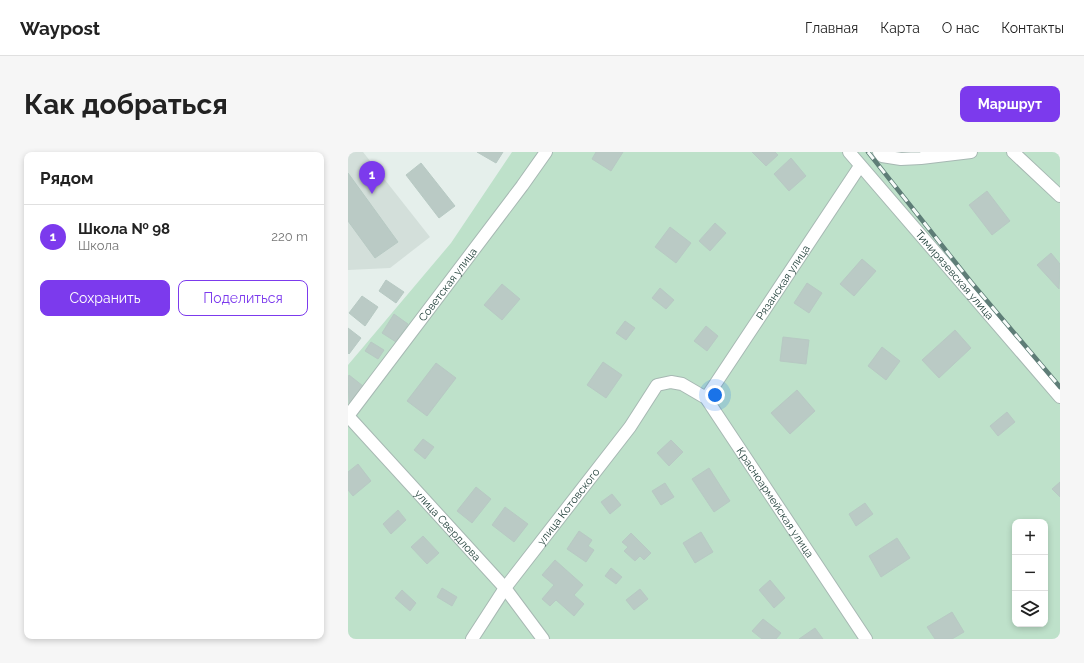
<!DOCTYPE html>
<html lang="ru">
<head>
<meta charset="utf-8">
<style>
  body { margin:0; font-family:Raleway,sans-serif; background:#f6f6f6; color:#222 }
  .controls { position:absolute; right:12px; bottom:12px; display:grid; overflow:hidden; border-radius:8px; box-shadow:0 2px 6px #0003 }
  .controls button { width:36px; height:36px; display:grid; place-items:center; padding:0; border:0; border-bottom:1px solid #e0e0e0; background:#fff; color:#222; font:20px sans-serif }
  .you { position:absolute; left:367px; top:243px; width:14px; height:14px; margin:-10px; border:3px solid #fff; border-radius:50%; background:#1a73e8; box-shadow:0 0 0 6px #1a73e833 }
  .badge { display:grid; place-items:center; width:26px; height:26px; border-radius:50%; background:#7c3aed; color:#fff; font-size:13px; font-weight:700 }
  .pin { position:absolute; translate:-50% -33px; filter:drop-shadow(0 1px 2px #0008) }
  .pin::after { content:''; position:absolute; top:21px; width:14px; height:12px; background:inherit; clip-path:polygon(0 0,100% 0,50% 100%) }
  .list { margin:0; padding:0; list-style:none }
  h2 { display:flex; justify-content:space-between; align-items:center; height:52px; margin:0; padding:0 16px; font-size:17px }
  h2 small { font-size:13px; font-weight:400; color:#767676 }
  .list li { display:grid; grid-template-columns:26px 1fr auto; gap:12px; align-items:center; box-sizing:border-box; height:64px; padding:0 16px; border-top:1px solid #e0e0e0 }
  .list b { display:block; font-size:15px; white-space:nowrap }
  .list p { margin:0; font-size:13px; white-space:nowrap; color:#767676 }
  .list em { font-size:13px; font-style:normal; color:#767676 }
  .actions { display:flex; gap:8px; padding:12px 16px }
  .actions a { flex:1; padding:9px 0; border:1px solid #7c3aed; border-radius:8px; text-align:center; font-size:14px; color:#7c3aed }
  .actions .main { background:#7c3aed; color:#fff }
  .icon { flex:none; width:22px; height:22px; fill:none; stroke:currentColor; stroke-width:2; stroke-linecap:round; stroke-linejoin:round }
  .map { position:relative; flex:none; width:712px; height:487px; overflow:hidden; border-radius:8px }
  header { display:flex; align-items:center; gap:24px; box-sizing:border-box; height:56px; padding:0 20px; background:#fff; border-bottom:1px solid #e0e0e0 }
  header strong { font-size:19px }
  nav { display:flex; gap:22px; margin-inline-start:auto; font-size:14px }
  .intro { display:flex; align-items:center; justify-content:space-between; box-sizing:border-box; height:96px; padding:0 24px }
  h1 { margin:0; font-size:28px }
  .button { padding:10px 18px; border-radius:8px; background:#7c3aed; color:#fff; font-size:14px; font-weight:700 }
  main { display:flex; gap:24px; padding:0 24px }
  aside { flex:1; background:#fff; border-radius:8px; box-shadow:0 2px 6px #0003 }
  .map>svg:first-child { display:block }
  .built { fill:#d3dfda }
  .green { fill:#bee1ca; fill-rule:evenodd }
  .building { fill:#bacac5; stroke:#b7c9c3 }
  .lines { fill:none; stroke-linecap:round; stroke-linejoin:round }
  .minor-casing { stroke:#a7b8b3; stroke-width:14 }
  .minor { stroke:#fff; stroke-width:12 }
  .rail-casing { stroke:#5e7d77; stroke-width:4.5 }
  .rail { stroke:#f6fbf9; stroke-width:3; stroke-dasharray:9; stroke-linecap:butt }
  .labels { text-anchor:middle; stroke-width:3; stroke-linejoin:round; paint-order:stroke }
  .street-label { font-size:11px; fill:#23423c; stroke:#f6fbf9 }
</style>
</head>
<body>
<header>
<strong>Waypost</strong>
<nav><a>Главная</a><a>Карта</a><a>О нас</a><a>Контакты</a></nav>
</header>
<div class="intro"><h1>Как добраться</h1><a class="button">Маршрут</a></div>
<main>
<aside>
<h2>Рядом<small></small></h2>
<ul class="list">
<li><span class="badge">1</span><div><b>Школа № 98</b><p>Школа</p></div><em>220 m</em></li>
</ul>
<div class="actions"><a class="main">Сохранить</a><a>Поделиться</a></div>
</aside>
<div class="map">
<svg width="712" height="487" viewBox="0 0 712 487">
  <rect width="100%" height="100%" fill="#e5efeb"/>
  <path class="built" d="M0,0h15l67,85 -40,31 -42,2z"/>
  <path class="green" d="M164,0h548v487h-712v-274l103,-122zM667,370h30v102h-30z"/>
  <path class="building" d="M129,0h26l-7,11z
    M248,0h27l-12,19 -19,-12z
    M404,0h23l3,3 -12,11z
    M443,6l15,18 -17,15 -15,-17z
    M73,11l34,43 -16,12 -33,-43z
    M0,21l50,69 -23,16 -27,-37z
    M639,39l23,30 -18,14 -23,-30z
    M367,71l11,10 -16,18 -11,-10z
    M322,75l21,16 -15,20 -21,-16z
    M703,101l9,11 -1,25 -22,-24z
    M514,107l14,12 -22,25 -14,-12z
    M38,128l18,12 -8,11 -17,-12z
    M459,131l15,10 -13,20 -15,-10z
    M154,132l18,15 -18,21 -18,-15z
    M312,136l14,12 -8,9 -14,-11z
    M14,144l16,11 -13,19 -16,-13z
    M46,162l14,10 -12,18 -14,-9z
    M277,169l10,7 -9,12 -10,-7z
    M358,174l12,10 -11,15 -13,-10z
    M0,176l13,10 -12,16 -1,-1z
    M607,178l16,18 -32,30 -17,-18z
    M435,185l26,3 -3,24 -26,-3z
    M23,190l13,8 -6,9 -13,-8z
    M534,195l18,14 -14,19 -18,-14z
    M255,210l19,13 -16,23 -19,-13z
    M88,211l20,15 -29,38 -20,-15z
    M1,223l14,11 -14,18 -1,-27z
    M449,238l18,21 -25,23 -19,-21z
    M659,260l8,10 -17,14 -8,-10z
    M75,287l11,8 -9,12 -11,-9z
    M323,288l12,12 -14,14 -12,-13z
    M10,312l13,17 -18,15 -5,-6v-18z
    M361,316l21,33 -16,11 -22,-33z
    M712,330v15l-8,-8z
    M317,331l9,14 -13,8 -9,-14z
    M128,335l15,12 -19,24 -15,-12z
    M264,342l9,11 -11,9 -9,-12z
    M517,351l8,11 -17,12 -7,-12z
    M157,355l23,17 -14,18 -22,-17z
    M50,358l8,10 -15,14 -8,-10z
    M231,379l13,9 -4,6 6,4 -8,12 -19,-13z
    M353,380l12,20 -18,11 -12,-20z
    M283,381l20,20 -7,7 -4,-4 -5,5 -11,-10 4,-4 -6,-5z
    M75,384l16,17 -12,11 -16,-17z
    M549,386l13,20 -29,19 -12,-21z
    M207,408l28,25 -9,10 10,9 -10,12 -18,-16 -6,6 -8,-7 12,-14 -12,-10z
    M263,416l11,9 -6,7 -11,-8z
    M422,428l15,18 -11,10 -15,-18z
    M94,436l15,9 -5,9 -15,-9z
    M292,437l8,10 -14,11 -8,-10z
    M54,438l14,13 -6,8 -15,-13z
    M604,460l12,20 -12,7h-17l-8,-12z
    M415,467l18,14 -5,6h-14l-10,-8z
    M467,476l8,11h-24z"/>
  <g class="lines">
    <defs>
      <g id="minor">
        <path id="s1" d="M501,0l211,245"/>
        <path d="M531,0l3,4 19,3 20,-1 50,-6"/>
        <path d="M665,0l47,44"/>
        <path id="s2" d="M358,246l154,-232"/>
        <path id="s3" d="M0,264l174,-230 24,-34"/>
        <path id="s4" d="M0,264l157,172 38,51"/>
        <path id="s5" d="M124,487l33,-51 125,-161 27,-42 14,-3 11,2 24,14 160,241"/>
      </g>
    </defs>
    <use href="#minor" class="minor-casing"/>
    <use href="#minor" class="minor"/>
    <defs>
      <path id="rail" d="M520,0l103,130 89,105"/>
    </defs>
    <use href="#rail" class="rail-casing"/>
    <use href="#rail" class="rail"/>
  </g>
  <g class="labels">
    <g class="street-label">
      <text dy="4" stroke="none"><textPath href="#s1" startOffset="162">Тимирязевская улица</textPath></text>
      <text dy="4" stroke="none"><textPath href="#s2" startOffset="139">Рязанская улица</textPath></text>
      <text dy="4" stroke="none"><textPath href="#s3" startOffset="165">Советская улица</textPath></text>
      <text dy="4" stroke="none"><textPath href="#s5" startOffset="493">Красноармейская улица</textPath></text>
      <text dy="4" stroke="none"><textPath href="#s5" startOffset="164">улица Котовского</textPath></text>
      <text dy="4" stroke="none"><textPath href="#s4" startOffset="148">улица Свердлова</textPath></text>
    </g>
  </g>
</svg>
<div class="controls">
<button>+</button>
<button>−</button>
<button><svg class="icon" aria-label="layers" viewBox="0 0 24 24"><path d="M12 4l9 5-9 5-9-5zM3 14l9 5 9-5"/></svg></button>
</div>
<div class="you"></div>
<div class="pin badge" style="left:24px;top:42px">1</div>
</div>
</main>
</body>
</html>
